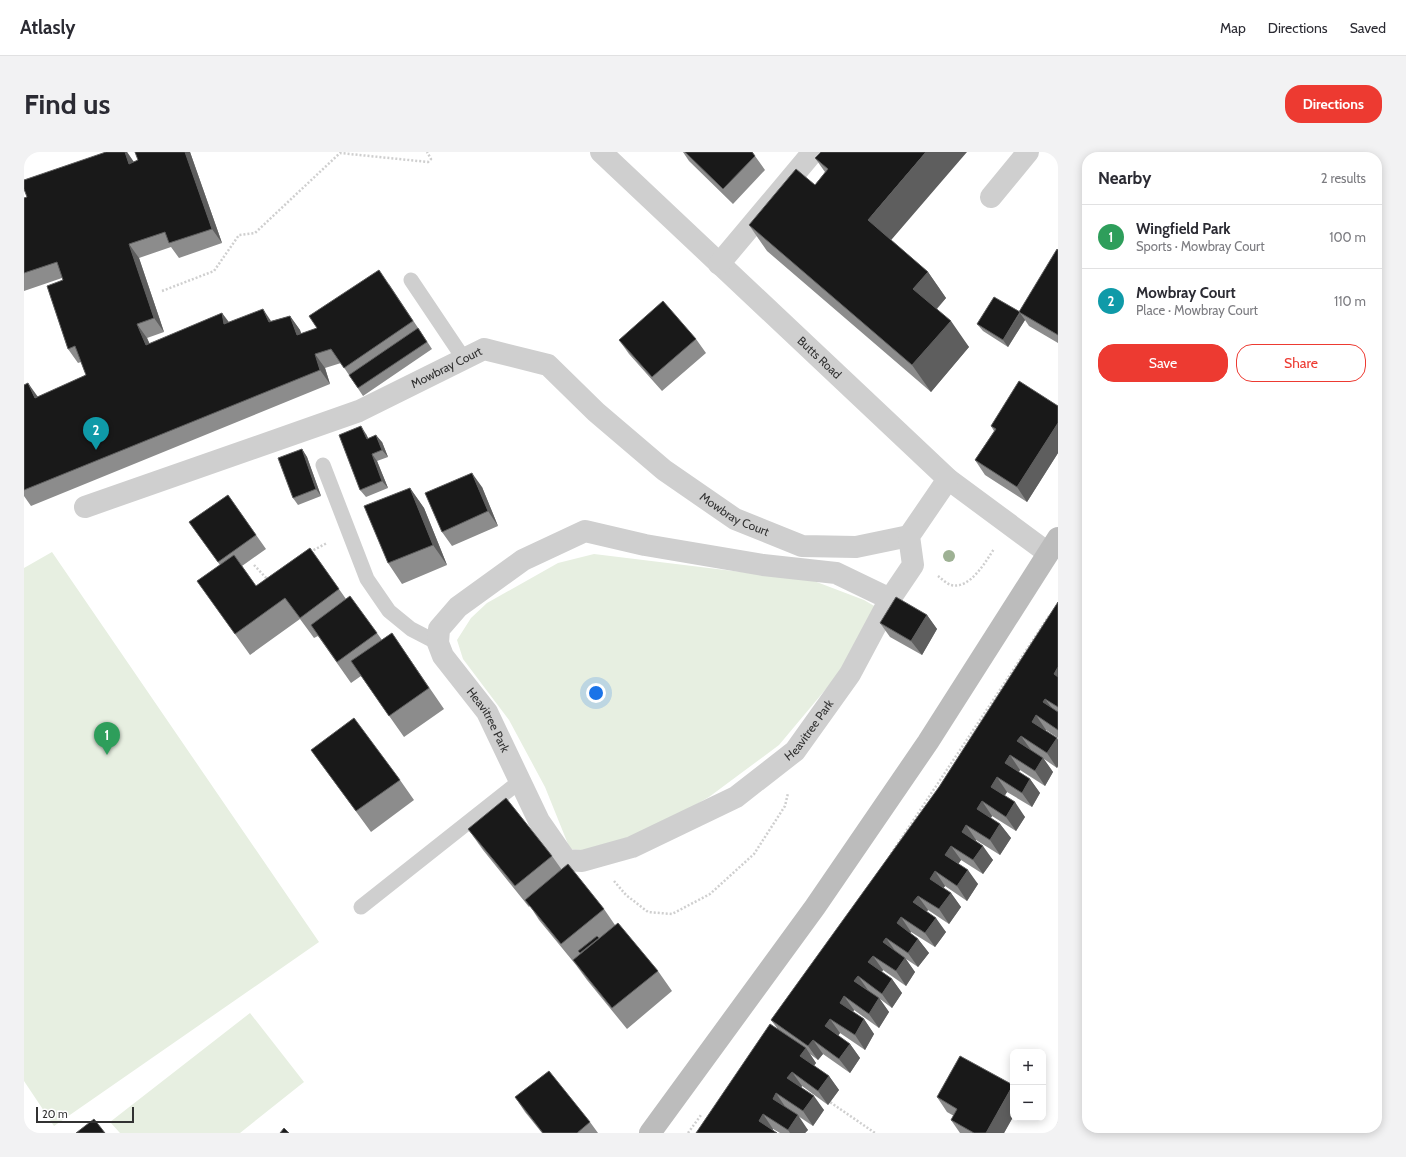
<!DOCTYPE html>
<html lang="en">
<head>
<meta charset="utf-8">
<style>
  body { margin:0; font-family:Cabin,sans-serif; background:#f2f2f3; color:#2b2b33 }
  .controls { position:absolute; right:12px; bottom:12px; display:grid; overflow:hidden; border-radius:8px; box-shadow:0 2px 10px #0003 }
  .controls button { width:36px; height:36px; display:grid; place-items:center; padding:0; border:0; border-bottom:1px solid #e1e1e2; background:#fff; color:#2b2b33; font:20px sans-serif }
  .scale { position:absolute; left:12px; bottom:10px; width:98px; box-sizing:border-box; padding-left:4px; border:2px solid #323232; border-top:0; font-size:11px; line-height:14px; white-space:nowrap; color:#323232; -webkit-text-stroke:3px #fff; paint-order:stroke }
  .you { position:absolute; left:572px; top:541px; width:14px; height:14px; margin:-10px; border:3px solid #fff; border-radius:50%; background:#1a73e8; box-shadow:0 0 0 6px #1a73e833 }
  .badge { display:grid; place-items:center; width:26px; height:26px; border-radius:50%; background:#ed3a31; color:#fff; font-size:13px; font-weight:700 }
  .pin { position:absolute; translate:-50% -33px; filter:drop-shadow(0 1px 2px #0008) }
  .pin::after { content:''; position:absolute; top:21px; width:14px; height:12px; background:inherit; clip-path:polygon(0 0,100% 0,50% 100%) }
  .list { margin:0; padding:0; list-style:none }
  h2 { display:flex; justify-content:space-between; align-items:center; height:52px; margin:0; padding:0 16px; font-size:17px }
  h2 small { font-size:13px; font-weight:400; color:#7c7c81 }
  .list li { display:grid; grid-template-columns:26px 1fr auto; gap:12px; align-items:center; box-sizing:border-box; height:64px; padding:0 16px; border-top:1px solid #e1e1e2 }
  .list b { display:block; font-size:15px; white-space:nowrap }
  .list p { margin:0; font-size:13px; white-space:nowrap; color:#7c7c81 }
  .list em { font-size:13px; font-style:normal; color:#7c7c81 }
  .actions { display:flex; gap:8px; padding:12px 16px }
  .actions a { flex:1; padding:9px 0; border:1px solid #ed3a31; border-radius:16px; text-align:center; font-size:14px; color:#ed3a31 }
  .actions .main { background:#ed3a31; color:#fff }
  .map { position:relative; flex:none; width:1034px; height:981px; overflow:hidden; border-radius:16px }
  header { display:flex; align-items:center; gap:24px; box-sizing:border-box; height:56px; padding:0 20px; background:#fff; border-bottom:1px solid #e1e1e2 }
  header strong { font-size:19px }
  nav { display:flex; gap:22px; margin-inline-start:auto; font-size:14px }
  .intro { display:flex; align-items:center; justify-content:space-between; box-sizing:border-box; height:96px; padding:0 24px }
  h1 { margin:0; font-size:28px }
  .button { padding:10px 18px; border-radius:16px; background:#ed3a31; color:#fff; font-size:14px; font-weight:700 }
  main { display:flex; gap:24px; padding:0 24px }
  aside { flex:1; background:#fff; border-radius:16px; box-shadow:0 2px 10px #0003 }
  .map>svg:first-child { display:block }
  .green { fill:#e7efe1 }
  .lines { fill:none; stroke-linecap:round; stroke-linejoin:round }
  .path { stroke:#cfcfcf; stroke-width:2.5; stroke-dasharray:2 2; stroke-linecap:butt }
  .service { stroke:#cfcfcf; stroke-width:15 }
  .minor { stroke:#cfcfcf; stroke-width:22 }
  .secondary { stroke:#bcbcbc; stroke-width:22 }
  .tree { fill:#9eb194 }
  .wall { fill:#8c8c8c }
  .shaded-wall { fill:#5e5e5e }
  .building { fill:#191919; stroke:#5e5e5e }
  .labels { text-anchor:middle; stroke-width:4; stroke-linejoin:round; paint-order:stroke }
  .street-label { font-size:12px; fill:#323232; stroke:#fff }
</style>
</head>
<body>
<header>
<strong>Atlasly</strong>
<nav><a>Map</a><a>Directions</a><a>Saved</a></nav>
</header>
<div class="intro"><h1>Find us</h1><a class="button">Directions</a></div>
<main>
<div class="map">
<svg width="1034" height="981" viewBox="0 0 1034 981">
  <rect width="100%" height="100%" fill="#fff"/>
  <path class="green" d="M28,400l267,390 -265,184 -30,-45v-513z
    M570,402l220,27 50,19 12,7 -30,58 -67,80 -70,52 -70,40 -50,14 -19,-2 -25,-62 -36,-67 -46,-61 -6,-19 14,-22 16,-15 71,-40z
    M226,861l54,69 -64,51h-120l-10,-11z"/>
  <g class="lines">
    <path class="path" d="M138,139l52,-20 25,-36 16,-2 85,-80 88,9 3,-3 -4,-7
      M286,400l17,-9
      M230,413l15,16
      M914,424c4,3 9,8 13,9 19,5 35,-24 43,-36
      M867,702l158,-238
      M590,729l12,14 22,17 24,2 38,-20 44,-40 31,-48 3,-13
      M803,948l48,33
      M664,981l13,-18"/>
    <path class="service" d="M387,128l53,79
      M299,313l44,114 22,32 22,18 27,14
      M337,755l158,-125"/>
    <g class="minor">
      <path id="s1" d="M577,0l347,327 100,74"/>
      <path d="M967,45l37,-45"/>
      <path d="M695,112l94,-112"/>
      <path id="s2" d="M61,355l274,-96 125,-62 64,16 48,47 68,58 71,49 67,27 54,1 53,-11"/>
      <path id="s3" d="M866,447l-54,-26 -73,-8 -118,-20 -60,-14 -62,29 -65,47 -19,22 -1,14 5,13 44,56 52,109 27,39 16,1 50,-14 104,-50 59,-46 55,-77 40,-75 23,-34 -4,-29 39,-57"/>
    </g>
    <path class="secondary" d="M626,981l165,-226 113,-165 130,-204"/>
  </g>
  <circle class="tree" cx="925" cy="404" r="6"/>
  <path class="wall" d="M82,0h21l7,10 56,-10 32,91 -43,15 -8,-11 -32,11 25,74 -17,6 3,6 72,-31 7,9 42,-1 19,-5 10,14 1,4 16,-6 72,-44 43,65 -69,47 -22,-33 -16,5 5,16 -299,122 -7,-10v-6l14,-93 48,-22 -5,-13 -3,1 -10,-14 -5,-69 -1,-2 -38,13v-93l3,-1z
    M659,0h69l3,4 10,14 -32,34 -44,-43z
    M797,0l70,88 37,32 18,26 -9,11 32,38 -38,45 -164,-141 -18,-26 66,-40 10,-13 -10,-14z
    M1034,98v93l-29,-17 -4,-6 -17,27 -25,-16 -6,-7 42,-12z
    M672,187l10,14 -44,38 -33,-37 -10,-14z
    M1034,254v47l-31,49 -42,-27 -10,-15 19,-29 -3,-5z
    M342,282l2,4 14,4 6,15 -11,4 11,27 -22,9 -6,-7z
    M278,297l5,8 14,39 -23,9 -5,-7z
    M458,335l16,39 -46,20 -10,-14z
    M386,336l14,20 23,57 -45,19 -14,-21z
    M204,343l38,54 -24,17 14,20 54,-38 36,51 31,34 5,7 10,-7 52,76 -40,28 -43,-61 -10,7 -33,-47 -4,2 -14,-19 -50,36 -53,-74 23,-16 -31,-43z
    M1034,450v136l-12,-8h-1l12,8 1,2v26l-1,2 -13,-9 9,13 -8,14 -25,-16 -1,2 11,7 10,14 -8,14 -25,-15 -3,4 21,21 -9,14 -24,-15 -1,2 9,6 11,14 -11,17 -24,-15v1l17,19 -10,14 -22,-14 -3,4 20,20 -11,17 -22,-15 -2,2 8,5 10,14 -12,17 -21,-14 -2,2 20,20 -11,15 -24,-15 -1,1 8,6 11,14 -11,14 -12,-8 9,13 -9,14 -23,-16 -1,2 10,7 10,14 -10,15 -12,-9 9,13 -10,16 -25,-18 -1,2 11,7 10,15 -9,16 -25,-17 -2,3 12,8 10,14 -10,15 -27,-19 -5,6 -8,-6 6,9 -2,3 15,10 10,14 -11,15 -26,-19 -1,2 23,22 -11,16 -27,-18 22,22 -3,3h-25l-7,-4v1l-77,3 81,-105 -6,-8 168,-233z
    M903,463l10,14 -15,26 -32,-18 -10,-14z
    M287,598l89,30 14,20 -43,32z
    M444,677l84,27 10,14 42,39 11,16 43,46 14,20 -45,38 -40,-49 -11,-15 -37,-45 -9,-14 -1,1 -46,-57z
    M491,945l75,25 8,11h-56l-17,-21z
    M913,945l76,20 -9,16h-44l-9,-13 3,-4 -7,-4z"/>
  <path class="shaded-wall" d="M101,0h2l6,9 6,17 -10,-14z
    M161,0h5l32,91 -10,-14z
    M902,0h41l-81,94 -18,-26z
    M105,92l10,14 25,74 -10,-14z
    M904,120l18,26 -15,17 -18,-26z
    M239,157l10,15 -4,-2z
    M198,161l10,14 -8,-3z
    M996,161l5,7 -17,27 -5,-7z
    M266,164l10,14 7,20 -10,-15z
    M927,169l18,26 -38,45 -19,-27z
    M113,172l10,14 9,22 -10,-15z
    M291,202l10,14 5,16 -10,-14z
    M4,231l10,14 -3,1z
    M1034,271v30l-31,49 -10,-15z
    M337,274l5,8 6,12 -5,-7z
    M352,283l6,7 6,15 -6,-7z
    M278,297l5,8 14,39 -5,-7z
    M348,302l5,7 11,27 -6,-7z
    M448,321l10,14 16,39 -10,-15z
    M386,336l14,20 23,57 -14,-20z
    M903,463l10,14 -15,26 -11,-14z
    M1034,515v13l-4,-6z
    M1021,547l11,14 -13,-11z
    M1012,563l10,15 -4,6 -10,-14z
    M997,584l10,14 -14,-9z
    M1033,586l1,2v26l-1,2 -10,-15z
    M986,603l10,15 -5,7 -10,-14z
    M1019,606l10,14 -8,14 -10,-15z
    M973,625l10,15 -6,10 -10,-15z
    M1006,627l10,14 -8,14 -10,-14z
    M958,649l10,15 -5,8 -10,-15z
    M991,650l10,15 -9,14 -10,-14z
    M976,672l11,14 -11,17 -10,-15z
    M942,673l10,15 -4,6 -10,-14z
    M927,694l10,14 -6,9 -10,-14z
    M959,694l10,14 -10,14 -10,-14z
    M944,718l10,14 -11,17 -10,-15z
    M911,719l10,15 -5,8 -10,-15z
    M927,741l10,14 -12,17 -10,-15z
    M894,744l10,14 -5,6 -10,-14z
    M877,765l10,15 -4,6 -10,-15z
    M912,766l10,14 -11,15 -10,-14z
    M862,786l10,14 -13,-10z
    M894,787l11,14 -11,14 -10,-14z
    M849,804l10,14 -5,7 -10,-15z
    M881,806l10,14 -9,14 -10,-15z
    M834,824l10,14 -14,-9z
    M868,827l10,14 -10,15 -10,-14z
    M820,844l10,14 -4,7 -10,-14z
    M855,846l10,14 -10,16 -10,-14z
    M806,867l10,14 -5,7 -10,-14z
    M840,867l10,15 -9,16 -10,-15z
    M789,888l10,14 -5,6 -10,-14z
    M826,892l10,14 -10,15 -11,-14z
    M782,896l10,15 -6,7 -10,-14z
    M768,920l10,14 -5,7 -10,-15z
    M805,924l10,14 -11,15 -10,-14z
    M989,933v32l-9,16h-18z
    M752,941l10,15 -3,5 -10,-14z
    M790,944l10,14 -11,16 -10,-15z
    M739,962l10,15 -2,4 -12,-12z
    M774,963l10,15 -3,3h-15l-2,-3z"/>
  <path class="building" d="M82,0h19l4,12 9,-4 -3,-8h50l27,77 -43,14 -4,-11 -36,12 25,74 -17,6 9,21 76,-32 2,11 39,-15 6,13 21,-6 7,19 20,-7 -8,-12 70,-46 34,51 -69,47 -13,-19 -16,5 5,16 -296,120v-105l4,-2 7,15 51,-23 -11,-29 -7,3 -21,-63 16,-6 -6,-18 -33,11v-75l3,-1 -3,-8v-9z
    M661,0h67l3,4 -32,33z
    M797,0h105l-58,68 60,52 -15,17 38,32 -39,44 -163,-140 47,-56 19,16 13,-16 -13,-11z
    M1033,97l1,1v85l-39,-23z
    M970,145l26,15 -17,28 -26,-16z
    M639,149l33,38 -44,38 -33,-37z
    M394,176l9,14 -69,46 -9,-13z
    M995,229l39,25v17l-41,64 -42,-27 21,-31 -5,-3z
    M337,274l6,13 9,-4 6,15 -10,4 10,27 -22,9 -21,-55z
    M278,297l14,40 -23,9 -15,-40z
    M448,321l16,38 -46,21 -17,-39z
    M386,336l23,57 -45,18 -24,-57z
    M204,343l28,40 -38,27 -29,-40z
    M286,396l29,41 -39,29 -15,-20 -50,36 -38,-53 37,-26 22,31z
    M326,444l27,37 -40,29 -26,-37z
    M872,445l31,18 -16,26 -31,-18z
    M1034,450v65l-4,7 4,3v30l-13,-8 -2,3 15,10v18l-22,-15 -4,7 25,16 -10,15 -26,-17 -4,5 26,17 -8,13 -25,-16 -5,8 25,16 -8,14 -25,-16 -6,10 24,15 -9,15 -24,-16 -5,8 23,15 -10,16 -24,-15 -4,7 21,14 -10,14 -22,-14 -6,9 23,15 -11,16 -22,-15 -5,8 21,14 -12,16 -21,-13 -5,6 23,16 -11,15 -24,-16 -4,6 21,16 -10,14 -22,-15 -3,4 22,16 -9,13 -23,-15 -5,6 24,17 -10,15 -24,-18 -4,5 25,17 -10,16 -25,-18 -4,7 24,16 -9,16 -25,-16 -5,7 25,18 -11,15 -26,-19 -5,6 -37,-26 168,-233z
    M368,481l37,55 -40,28 -38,-55z
    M330,566l46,62 -44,31 -45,-61z
    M482,646l46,58 -37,30 -47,-57z
    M544,712l36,45 -43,35 -36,-44z
    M594,771l40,48 -46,37 -39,-48z
    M573,784l2,2 -19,15 -2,-2z
    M746,872l36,24 -6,8 29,20 -11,15 -26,-19 -5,6 27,18 -11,15 -27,-18 -3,6 25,16 -10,15 -25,-16 -4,7 18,12h-81z
    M936,904l53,29 -27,48h-12l-23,-13 6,-11 -20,-12z
    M525,919l41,51 -13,11h-34l-28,-36z
    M70,967l11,14h-29z
    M1034,970v11h-3z
    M260,976l5,5h-9z"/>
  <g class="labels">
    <g class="street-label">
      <text dy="4" stroke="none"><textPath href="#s1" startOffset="300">Butts Road</textPath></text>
      <text dy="4" stroke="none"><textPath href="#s2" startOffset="388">Mowbray Court</textPath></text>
      <text dy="4" stroke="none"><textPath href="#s2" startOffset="736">Mowbray Court</textPath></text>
      <text dy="4" stroke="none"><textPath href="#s3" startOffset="599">Heavitree Park</textPath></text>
      <text dy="4" stroke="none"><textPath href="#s3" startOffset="1043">Heavitree Park</textPath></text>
    </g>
  </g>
</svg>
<div class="controls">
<button>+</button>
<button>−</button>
</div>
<div class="scale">20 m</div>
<div class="you"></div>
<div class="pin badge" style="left:83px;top:603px;background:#2e9e5b">1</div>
<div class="pin badge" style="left:72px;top:298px;background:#0f9aa8">2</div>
</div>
<aside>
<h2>Nearby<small>2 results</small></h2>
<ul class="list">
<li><span class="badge" style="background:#2e9e5b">1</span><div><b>Wingfield Park</b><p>Sports · Mowbray Court</p></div><em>100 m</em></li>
<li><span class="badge" style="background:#0f9aa8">2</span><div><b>Mowbray Court</b><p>Place · Mowbray Court</p></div><em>110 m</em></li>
</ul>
<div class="actions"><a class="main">Save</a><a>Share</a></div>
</aside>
</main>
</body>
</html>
